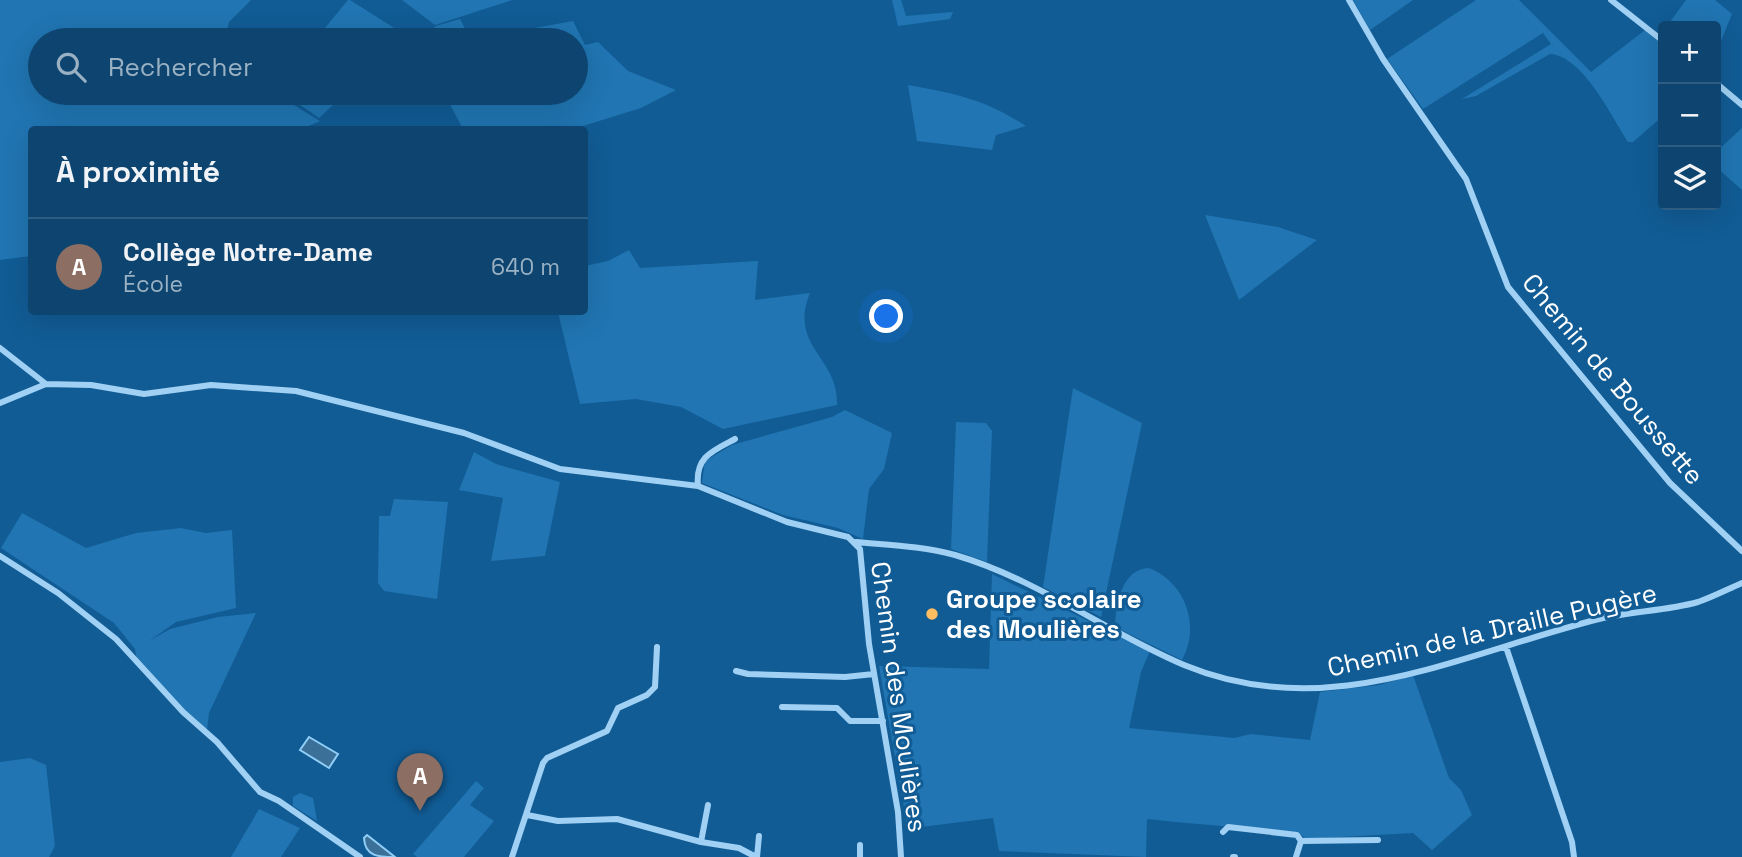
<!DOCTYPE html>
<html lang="fr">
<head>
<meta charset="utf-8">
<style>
  body { margin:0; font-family:"Space Grotesk",sans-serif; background:#164c75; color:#f1f3f6 }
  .controls { position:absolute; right:21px; top:21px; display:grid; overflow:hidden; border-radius:7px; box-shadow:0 7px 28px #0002 }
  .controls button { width:63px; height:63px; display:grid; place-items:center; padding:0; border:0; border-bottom:2px solid #2d5d83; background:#0d4570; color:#f1f3f6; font:35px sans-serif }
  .you { position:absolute; left:887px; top:317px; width:24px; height:24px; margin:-18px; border:5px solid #fff; border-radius:50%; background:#1a73e8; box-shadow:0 0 0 10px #1a73e833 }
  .badge { display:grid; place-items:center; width:46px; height:46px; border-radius:50%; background:#e69b98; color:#fff; font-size:23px; font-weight:700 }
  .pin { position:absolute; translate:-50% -58px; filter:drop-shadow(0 2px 4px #0008) }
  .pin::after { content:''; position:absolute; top:37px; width:24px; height:21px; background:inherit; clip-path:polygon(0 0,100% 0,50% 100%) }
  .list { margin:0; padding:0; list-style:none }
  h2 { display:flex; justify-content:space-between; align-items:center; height:91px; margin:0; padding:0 28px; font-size:30px }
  h2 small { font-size:23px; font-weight:400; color:#9ab1c3 }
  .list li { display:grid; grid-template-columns:46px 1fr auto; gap:21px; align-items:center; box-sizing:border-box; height:98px; padding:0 28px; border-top:2px solid #2d5d83 }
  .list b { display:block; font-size:26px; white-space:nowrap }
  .list p { margin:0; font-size:23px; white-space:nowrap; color:#9ab1c3 }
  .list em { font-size:23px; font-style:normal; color:#9ab1c3 }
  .icon { flex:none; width:38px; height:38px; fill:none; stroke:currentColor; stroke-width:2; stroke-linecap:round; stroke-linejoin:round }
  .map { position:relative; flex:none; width:1742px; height:857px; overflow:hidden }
  .search { position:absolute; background:#0d4570; box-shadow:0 7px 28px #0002; left:28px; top:28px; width:560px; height:77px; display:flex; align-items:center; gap:18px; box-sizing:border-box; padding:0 24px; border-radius:38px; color:#9ab1c3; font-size:26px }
  .panel { position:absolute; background:#0d4570; box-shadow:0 7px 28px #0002; left:28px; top:126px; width:560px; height:189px; border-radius:7px }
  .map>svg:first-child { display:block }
  .green { fill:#2075b2 }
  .water { fill:#3b7199; stroke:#91cef7; stroke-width:2 }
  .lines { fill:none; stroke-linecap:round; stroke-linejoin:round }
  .street { stroke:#a0d0f3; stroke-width:6 }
  .poi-dot { fill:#ffbd62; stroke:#115c95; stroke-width:2.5 }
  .labels { text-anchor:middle; stroke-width:6; stroke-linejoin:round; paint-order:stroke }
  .street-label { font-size:26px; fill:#fff; stroke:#115c95 }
  .poi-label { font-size:26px; font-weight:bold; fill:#fff; stroke:#115c95; text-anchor:start }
</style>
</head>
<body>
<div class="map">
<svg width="1742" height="857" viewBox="0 0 1742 857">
  <rect width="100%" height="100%" fill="#115c95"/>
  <path class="green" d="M0,0h251l-22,22 -5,18h-184v53h234l46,28 -21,9h-267l-1,126 -31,4z
    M348,0h2l57,36 -5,4h-87z
    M402,0h110l-77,25z
    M892,0h9l5,16 47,-4 -3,7 -52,7z
    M1353,0h60l-43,30z
    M1476,0h43l72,72 54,-42 18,15v71l-30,26h-5c-17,-26 -45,-86 -78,-88l-74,42 -14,3 89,-55 -8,-11 -120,76 -36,-50z
    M1686,0h29l17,14 -16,39v-27h-49z
    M460,19l11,21 102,-19 12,24 13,-3 30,29 48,19 -35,18 -68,21 -21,-3 -14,4 -75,-1 -19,-36h132v-53h-156l16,-14z
    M908,85c49,9 76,14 118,41l-30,9 -4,15 -75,-9z
    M283,93h63l-27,25z
    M1742,128v62l-26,-23v-15z
    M1205,215l73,12 39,13 -78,60z
    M629,250l11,18 118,-7 -3,39 55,-7c-22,54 29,64 27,112l-114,24 -42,-22 -45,-8 -56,5 -22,-92h26l1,-46 23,-5z
    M1073,388l69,35 -41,194 -58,-30z
    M845,410l47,23 -8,36 -15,20 -6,50 -25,-11 -55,-13 -81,-32 3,-22 27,-16 100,-28z
    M956,422l30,1 6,8 -5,131 -36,-13z
    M474,452l22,12 64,18 -15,74 -54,5 12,-63 -44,-8z
    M394,499l54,3 -11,97 -53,-8 -6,-8 1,-67h11z
    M22,513l64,35 50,-15 45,-5 25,5 26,-3 4,78 -60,14 -27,19 21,-12 48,-12 38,-4 -47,100 -2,17 -35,-31 -35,-39 -2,-11 -21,-26 -113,-75z
    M1149,568c36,14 52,57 33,92l-67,-33c1,-22 6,-58 34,-59z
    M992,574l158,77 -9,21 -12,56 105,10 17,-4 59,6 10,-48 59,-7 34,-10 36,103 12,12 11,25 -40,35 -19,-17 -107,6 -7,-6c-52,-6 -101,-8 -152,-14l-1,38 -147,-6 -6,-33 -88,11 1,-10 -27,-153 110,3z
    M30,758l16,7 9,81 -6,11h-49v-95z
    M476,781l8,7 -14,17 24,16 -30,36h-47l-4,-3z
    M300,793l13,5 4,23 -24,-15v-9z
    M259,809l41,19 -19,29h-50z"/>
  <path class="water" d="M309,737l29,17 -9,14 -29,-18z
    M367,835l28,22c-16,0 -30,0 -31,-19z"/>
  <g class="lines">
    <path class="street" d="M1349,0l34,59 83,120 42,108 162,196 72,68
      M1611,0l52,41
      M1716,83l26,22
      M0,348l46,36
      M0,403l46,-19 45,1 53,9 67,-9 85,6 168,42 96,36 138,17 89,36 61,15 12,12 9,95 29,168 3,45
      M698,486c-3,-29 14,-35 37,-47
      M856,542c33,3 67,4 99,13 82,24 151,77 229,110 145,60 275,-11 415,-46 33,-8 67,-8 99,-17 15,-5 30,-13 44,-19
      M0,556l58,37 58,46 67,73 34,30 43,50 19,9 81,56
      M1506,647l66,195 2,15
      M736,671l12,3 97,3 29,-3
      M782,707l55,1 13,13h33
      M527,815l31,6 59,-2 84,23 38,6 17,9
      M1223,832l5,-5 69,8 4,6
      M1301,841l77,-1
      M701,842l7,-37
      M860,845v12
      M512,857l31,-94 4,-5 60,-27 11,-23 29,-13 8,-8 2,-40
      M757,857l2,-21
      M1233,857h2
      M1296,857l5,-16"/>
  </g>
  <circle class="poi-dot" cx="932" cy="614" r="7"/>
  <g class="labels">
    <g class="street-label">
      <text transform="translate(1613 379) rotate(50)" y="9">Chemin de Boussette</text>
      <text transform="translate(1492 630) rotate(-13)" y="9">Chemin de la Draille Pugère</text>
      <text transform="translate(899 697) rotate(82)" y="9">Chemin des Moulières</text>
    </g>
    <g class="poi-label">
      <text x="946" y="608">Groupe scolaire<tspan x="946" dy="30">des Moulières</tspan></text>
    </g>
  </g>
</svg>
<div class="controls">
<button>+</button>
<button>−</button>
<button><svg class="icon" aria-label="layers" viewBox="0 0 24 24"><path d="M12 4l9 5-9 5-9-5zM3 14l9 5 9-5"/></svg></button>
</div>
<div class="you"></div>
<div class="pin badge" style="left:420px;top:811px;background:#8d6e63">A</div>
<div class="search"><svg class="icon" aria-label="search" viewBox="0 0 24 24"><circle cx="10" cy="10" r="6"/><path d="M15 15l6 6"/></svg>Rechercher</div>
<section class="panel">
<h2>À proximité<small></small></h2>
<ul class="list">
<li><span class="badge" style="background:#8d6e63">A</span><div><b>Collège Notre-Dame</b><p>École</p></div><em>640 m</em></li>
</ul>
</section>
</div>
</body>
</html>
